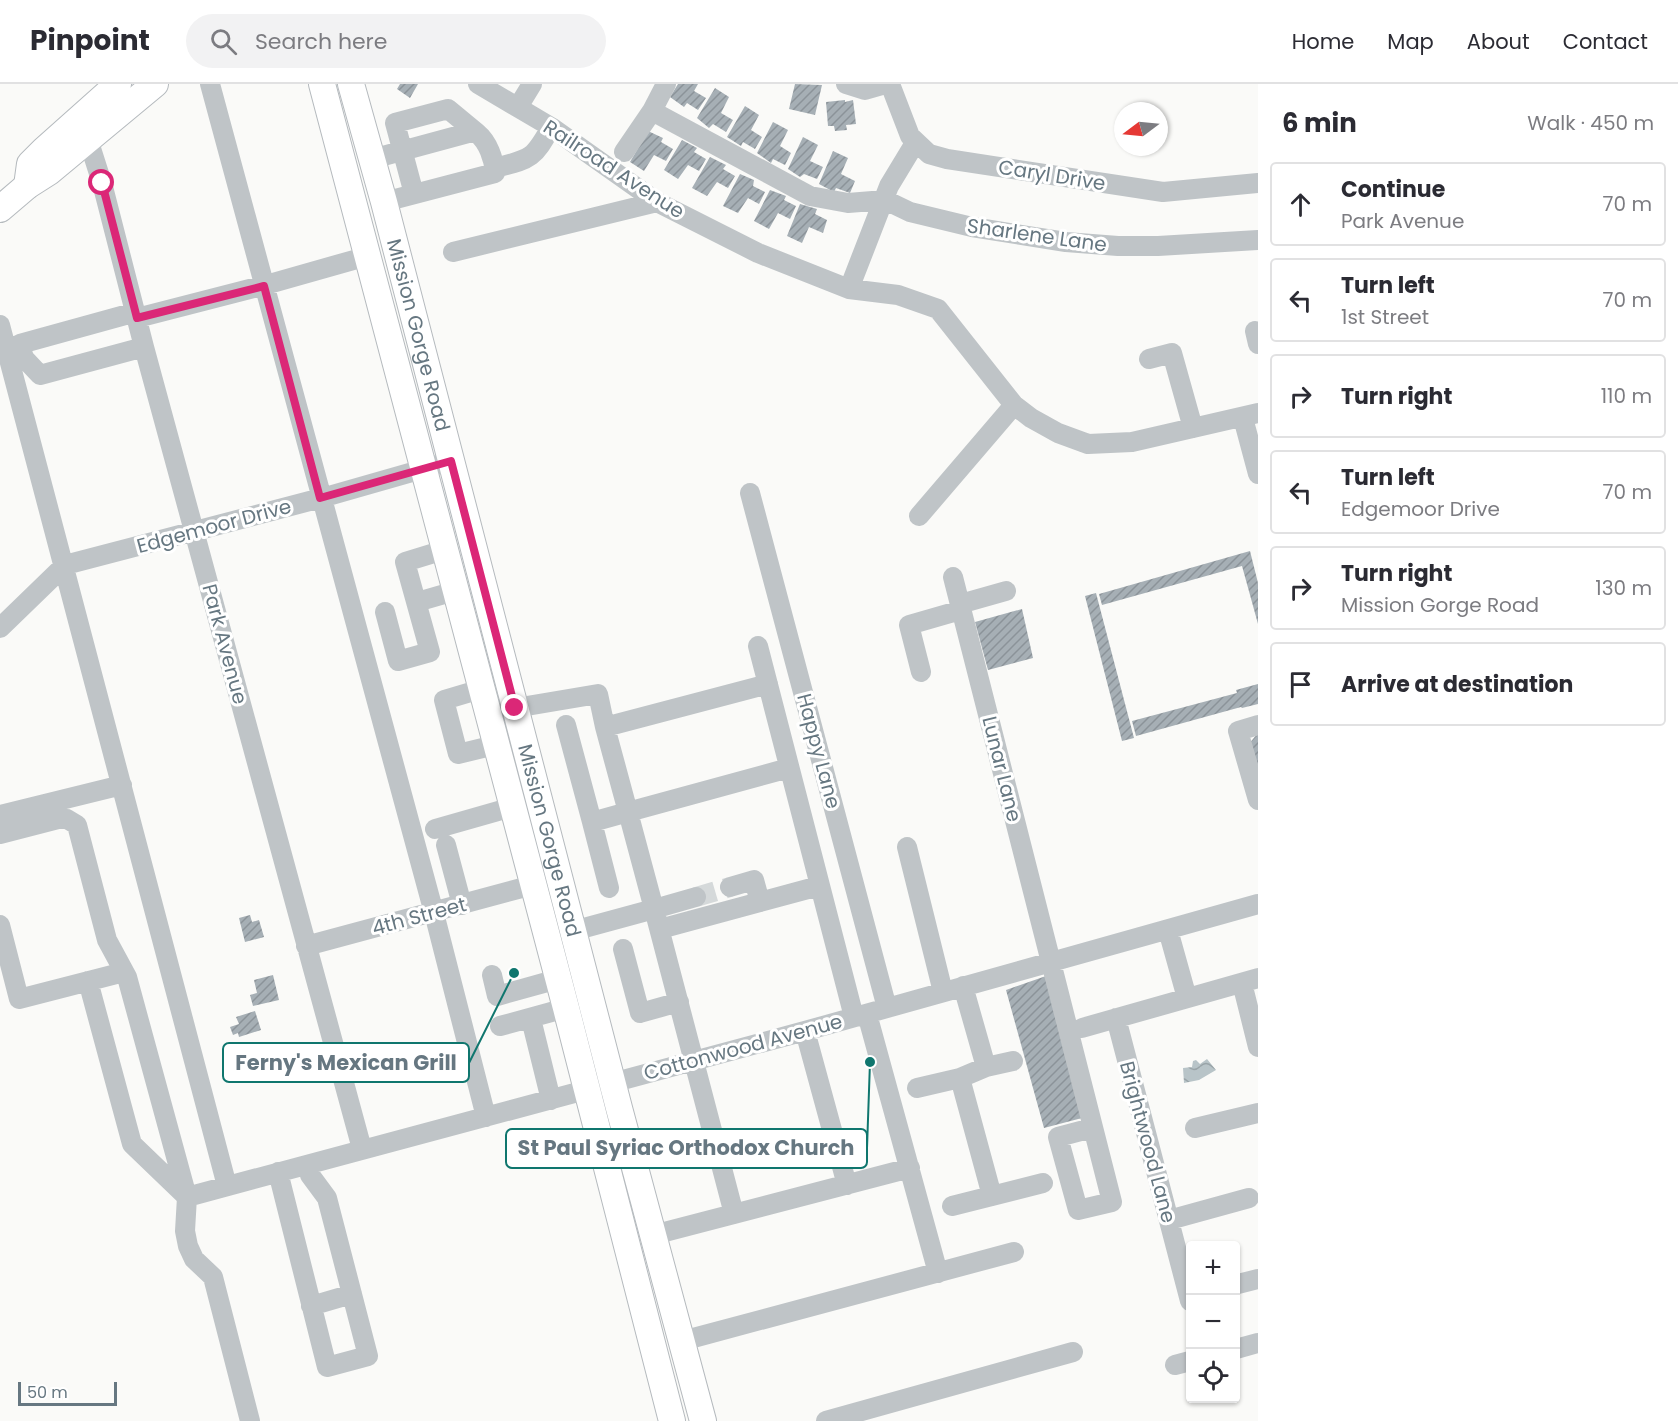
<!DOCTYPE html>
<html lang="en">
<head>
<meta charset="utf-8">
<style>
  body { margin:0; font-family:Poppins,sans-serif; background:#f2f2f3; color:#2b2b33 }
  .controls { position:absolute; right:18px; bottom:18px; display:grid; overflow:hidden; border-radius:6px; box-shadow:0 2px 4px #0004 }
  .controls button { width:54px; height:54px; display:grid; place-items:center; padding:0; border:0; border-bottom:2px solid #e1e1e2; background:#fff; color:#2b2b33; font:30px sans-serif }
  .compass { position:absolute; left:1114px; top:18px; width:54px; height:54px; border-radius:50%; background:#fff; box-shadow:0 2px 4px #0004; rotate:254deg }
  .scale { position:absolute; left:18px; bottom:15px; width:99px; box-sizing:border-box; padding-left:6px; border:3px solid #667781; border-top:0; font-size:16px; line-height:21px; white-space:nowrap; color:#667781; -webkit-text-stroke:4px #fff; paint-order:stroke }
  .stop { position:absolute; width:18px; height:18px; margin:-14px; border:4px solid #db2777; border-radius:50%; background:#fff }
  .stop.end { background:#db2777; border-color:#fff; box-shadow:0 2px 6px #0008 }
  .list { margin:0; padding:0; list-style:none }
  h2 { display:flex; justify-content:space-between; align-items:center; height:78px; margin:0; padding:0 24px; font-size:26px }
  h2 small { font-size:20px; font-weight:400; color:#7c7c81 }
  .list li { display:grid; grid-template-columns:39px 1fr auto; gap:18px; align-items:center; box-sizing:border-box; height:84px; margin:0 12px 12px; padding:0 12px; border:2px solid #e1e1e2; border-radius:6px }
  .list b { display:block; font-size:22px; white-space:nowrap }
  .list p { margin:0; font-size:20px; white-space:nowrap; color:#7c7c81 }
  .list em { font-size:20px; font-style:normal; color:#7c7c81 }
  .icon { flex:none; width:33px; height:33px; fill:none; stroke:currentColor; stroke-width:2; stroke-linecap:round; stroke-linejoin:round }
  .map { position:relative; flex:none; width:1258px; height:1337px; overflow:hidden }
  header { display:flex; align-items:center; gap:36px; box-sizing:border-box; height:84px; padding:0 30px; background:#fff; border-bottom:2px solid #e1e1e2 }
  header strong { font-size:28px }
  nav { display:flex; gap:33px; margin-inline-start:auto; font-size:21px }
  .search { width:420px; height:54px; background:#f2f2f3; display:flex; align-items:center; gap:15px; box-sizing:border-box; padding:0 21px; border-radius:33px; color:#7c7c81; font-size:22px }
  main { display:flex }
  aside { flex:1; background:#fff }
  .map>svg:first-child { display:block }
  .water { fill:url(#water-waves) }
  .building { fill:url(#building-hatch) }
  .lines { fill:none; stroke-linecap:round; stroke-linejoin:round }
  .minor-tunnel { stroke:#d5d9da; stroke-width:20; stroke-dasharray:20 10; stroke-linecap:butt }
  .major-casing { stroke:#b5babe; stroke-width:28 }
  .minor { stroke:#bfc4c7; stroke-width:20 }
  .major { stroke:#fff; stroke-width:26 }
  .route { stroke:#db2777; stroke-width:8 }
  .labels { text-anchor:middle; stroke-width:6; stroke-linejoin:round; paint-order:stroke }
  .street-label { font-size:20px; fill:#667781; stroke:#fff }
  .leader { fill:none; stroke:#0f766e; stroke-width:2 }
  .callout-dot { fill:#0f766e; stroke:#fff; stroke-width:2 }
  .callout { fill:#fff; stroke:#0f766e; stroke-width:2 }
  .callout-label { font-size:21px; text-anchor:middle; font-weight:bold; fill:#667781 }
</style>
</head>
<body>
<header>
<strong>Pinpoint</strong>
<div class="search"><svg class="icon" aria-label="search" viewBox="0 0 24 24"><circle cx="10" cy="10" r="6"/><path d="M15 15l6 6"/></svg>Search here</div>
<nav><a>Home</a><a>Map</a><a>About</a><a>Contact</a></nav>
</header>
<main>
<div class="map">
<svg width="1258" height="1337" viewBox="0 0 1258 1337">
  <defs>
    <pattern id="water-waves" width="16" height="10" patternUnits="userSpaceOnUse" patternTransform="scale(1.5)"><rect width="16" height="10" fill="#b8c4c8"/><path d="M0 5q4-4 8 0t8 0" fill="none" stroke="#99a4a8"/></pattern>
    <pattern id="building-hatch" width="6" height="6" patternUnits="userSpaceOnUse" patternTransform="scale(1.5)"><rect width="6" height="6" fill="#a6afb5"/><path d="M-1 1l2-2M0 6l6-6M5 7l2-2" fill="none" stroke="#8b9399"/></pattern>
  </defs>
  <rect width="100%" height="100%" fill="#fafaf8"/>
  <path class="water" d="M1207,975l9,11 -17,10 -15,3 -1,-15 9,-1 1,-6 3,-1 4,4z"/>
  <path class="building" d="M400,0h18l-8,14 -13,-9z
    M678,0h20l-4,7 12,7 -8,12 -11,-7 -3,4 -14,-10z
    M795,0l27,1 -7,30 -26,-6z
    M715,4l14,9 -8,16 12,7 -7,12 -13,-8 -4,4 -12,-10z
    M845,16v2l8,-2 3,24 -10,1 1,5 -12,1 -1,-5h-6l-2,-24z
    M745,22l14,9 -8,15 11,7 -7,12 -12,-7 -2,4 -14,-9z
    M773,38l15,8 -8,16 11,7 -6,12 -12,-6 -2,4 -14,-10z
    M648,47l15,7 -2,4 12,7 -7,12 -12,-6 -10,16 -14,-9z
    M803,53l15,8 -8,16 13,6 -6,12 -13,-5 -4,3 -12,-8z
    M682,56l15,8 -3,4 12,7 -7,12 -11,-6 -10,14 -14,-9z
    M833,67l15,7 -7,16 14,7 -5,12 -14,-5 -2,4 -15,-8z
    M710,73l16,8 -3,4 12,7 -7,12 -11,-6 -10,14 -15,-8z
    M740,90l14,6 -1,6 12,6 -6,12 -11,-6 -10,15 -15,-7z
    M770,106l16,6 -2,4 12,6 -6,13 -12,-6 -9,16 -15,-8z
    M800,120l17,5 -2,5 12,6 -4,13 -14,-6 -7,16 -15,-7z
    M1250,467l8,32v41l-16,-58 -140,39 -3,-11z
    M1096,509l38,145 -12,3 -37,-145z
    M1022,525l11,49 -45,12 -13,-48z
    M1258,600v20l-16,4 -1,-1 -105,29 -4,-15 105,-28 -1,-3z
    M1258,649v46l-10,-34z
    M250,831l2,7 7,-2 5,17 -19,5 -6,-24z
    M273,891l6,25 -26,6 -3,-11 7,-2 -3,-13z
    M1046,892l36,142 -38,10 -38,-138z
    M255,927l6,19 -22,7 -1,-4 -5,2 -3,-8 9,-3 -3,-7z"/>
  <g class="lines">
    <path class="minor-tunnel" d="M696,813l34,-10"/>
    <defs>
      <g id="major">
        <path d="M322,0l244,924 106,413"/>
        <path id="s1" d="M351,0l33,118 235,906 84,313"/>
        <path d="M27,102l3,-22 14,-14 74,-66"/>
        <path d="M0,125l27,-23 22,-14 106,-88"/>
      </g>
    </defs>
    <use href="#major" class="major-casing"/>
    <path class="minor" d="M210,0l224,829 52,204
      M478,0l73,43 106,75 101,51 91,36 49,6 40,14 76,96 17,13 27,15 30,11 44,-2 126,-29
      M846,0l19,6 21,-6
      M890,0l20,52 19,18 18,5 216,33 95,-9
      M518,23l14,-23
      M652,27l14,-27
      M88,55l14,44 42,164 218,802
      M624,68l28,-41 158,85 38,7 37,-3
      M372,75l96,-26h9c11,9 17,26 18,40l-111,29
      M495,84c35,-9 38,-8 56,-41
      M414,110l-19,-71 53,-14 29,24
      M885,116l25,12 62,15 94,15 52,4h40l100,-6
      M453,168l204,-50
      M849,205l40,-103 26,-43
      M136,228l-116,32 4,14 16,17 104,-28
      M137,234l132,-34 99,-28
      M0,241l227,861
      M1255,247l3,13
      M1149,275l23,-6 21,75
      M1243,334l15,56
      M750,409l137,515
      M919,432l95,-111
      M953,493l159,625 -34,8 -20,-73 34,-9
      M417,518l38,-11
      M960,520l46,-13
      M385,528l13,49 32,-9 -25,-90 39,-12
      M0,544l65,-63 260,-68 126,-36
      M758,562l96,371
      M921,588l-12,-47 52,-15
      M481,605l-37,11 14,54 37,-9
      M515,624l83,-14 7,33
      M566,641l26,97 36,-10 -23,-85 163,-43
      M1258,641l-20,6 20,69
      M0,731l122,-30
      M592,738l17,66
      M435,745l77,-22
      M0,750l58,-15h9l10,6 30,115 20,37 60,220 -2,34 3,15 6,13 19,18 37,144
      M446,761l16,60
      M907,763l36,145
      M730,803l24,-7 6,22
      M696,813l-42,12 -26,-97 161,-44
      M0,841l19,74 105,-27
      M660,845l159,-43
      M1168,846l19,68
      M573,847l81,-22 80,305
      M306,862l227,-61
      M623,865l17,64 39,-11
      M492,891l5,21 61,-17
      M88,897l44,163 53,51
      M1242,899l16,64
      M963,902l23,81
      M867,930l71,259
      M1116,934l74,283
      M531,935l20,81
      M500,942l66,-18
      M1082,944l176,-50
      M805,947l42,154
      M960,994l32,118
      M917,1004l43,-10 26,-11 27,-6
      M1195,1044l63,-15
      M278,1088l49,195 41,-11 -41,-158 -17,-23 -2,-10
      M187,1113l618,-166 453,-127
      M952,1122l91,-23
      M1169,1136l80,-22
      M653,1151l257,-67
      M1238,1200l20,-5
      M311,1222l41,-12
      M682,1257l332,-89
      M1236,1265l22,-6
      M1175,1281l15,-4
      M826,1337l247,-69"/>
    <use href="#major" class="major"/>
  </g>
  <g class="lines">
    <path class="route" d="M102,99l35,135 127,-32 56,212 131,-37 64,247"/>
  </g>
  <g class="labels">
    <g class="street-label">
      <text transform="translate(614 85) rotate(33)" y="7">Railroad Avenue</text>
      <text transform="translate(1052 91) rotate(9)" y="7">Caryl Drive</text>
      <text transform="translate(1037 151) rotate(8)" y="7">Sharlene Lane</text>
      <text dy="7" stroke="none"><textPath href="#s1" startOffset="260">Mission Gorge Road</textPath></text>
      <text transform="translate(214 442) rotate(-15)" y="7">Edgemoor Drive</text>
      <text transform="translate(225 560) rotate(75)" y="7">Park Avenue</text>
      <text transform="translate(819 667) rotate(75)" y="7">Happy Lane</text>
      <text transform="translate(1002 685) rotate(76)" y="7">Lunar Lane</text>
      <text dy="7" stroke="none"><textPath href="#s1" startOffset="782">Mission Gorge Road</textPath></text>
      <text transform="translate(419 832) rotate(-15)" y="7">4th Street</text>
      <text transform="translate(743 963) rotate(-15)" y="7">Cottonwood Avenue</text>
      <text transform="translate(1148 1058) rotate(75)" y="7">Brightwood Lane</text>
    </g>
  </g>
  <path class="leader" d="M514 889L469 979M870 978L867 1064"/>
  <g class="callout-dot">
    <circle cx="514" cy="889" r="6"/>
    <circle cx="870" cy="978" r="6"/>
  </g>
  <g class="callout">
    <rect x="223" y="959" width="246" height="39" rx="6"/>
    <rect x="506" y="1045" width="361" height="39" rx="6"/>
  </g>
  <g class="callout-label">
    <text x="346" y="986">Ferny's Mexican Grill</text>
    <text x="686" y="1071">St Paul Syriac Orthodox Church</text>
  </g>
</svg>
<div class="controls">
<button>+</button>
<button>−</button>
<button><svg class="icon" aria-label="locate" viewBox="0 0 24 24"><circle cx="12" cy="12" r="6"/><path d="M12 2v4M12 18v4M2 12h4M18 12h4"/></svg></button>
</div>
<svg class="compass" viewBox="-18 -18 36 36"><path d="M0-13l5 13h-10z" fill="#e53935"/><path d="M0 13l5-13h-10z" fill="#7c7c81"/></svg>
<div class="scale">50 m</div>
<div class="stop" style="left:102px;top:99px"></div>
<div class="stop end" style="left:515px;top:624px"></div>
</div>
<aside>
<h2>6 min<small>Walk · 450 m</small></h2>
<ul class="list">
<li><svg class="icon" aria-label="ahead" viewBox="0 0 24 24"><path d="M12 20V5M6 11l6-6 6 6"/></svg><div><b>Continue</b><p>Park Avenue</p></div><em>70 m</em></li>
<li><svg class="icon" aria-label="left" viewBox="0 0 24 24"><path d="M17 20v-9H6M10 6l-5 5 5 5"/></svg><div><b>Turn left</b><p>1st Street</p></div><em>70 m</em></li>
<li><svg class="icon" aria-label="right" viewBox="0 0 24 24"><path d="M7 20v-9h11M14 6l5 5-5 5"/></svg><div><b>Turn right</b></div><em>110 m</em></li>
<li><svg class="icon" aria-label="left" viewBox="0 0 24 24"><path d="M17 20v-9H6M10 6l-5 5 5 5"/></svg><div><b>Turn left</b><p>Edgemoor Drive</p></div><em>70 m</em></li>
<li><svg class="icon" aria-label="right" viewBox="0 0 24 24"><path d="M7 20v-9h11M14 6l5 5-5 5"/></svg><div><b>Turn right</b><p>Mission Gorge Road</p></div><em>130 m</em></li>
<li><svg class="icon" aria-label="arrive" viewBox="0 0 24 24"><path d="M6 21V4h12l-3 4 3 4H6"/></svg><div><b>Arrive at destination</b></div></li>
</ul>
</aside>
</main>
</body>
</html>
